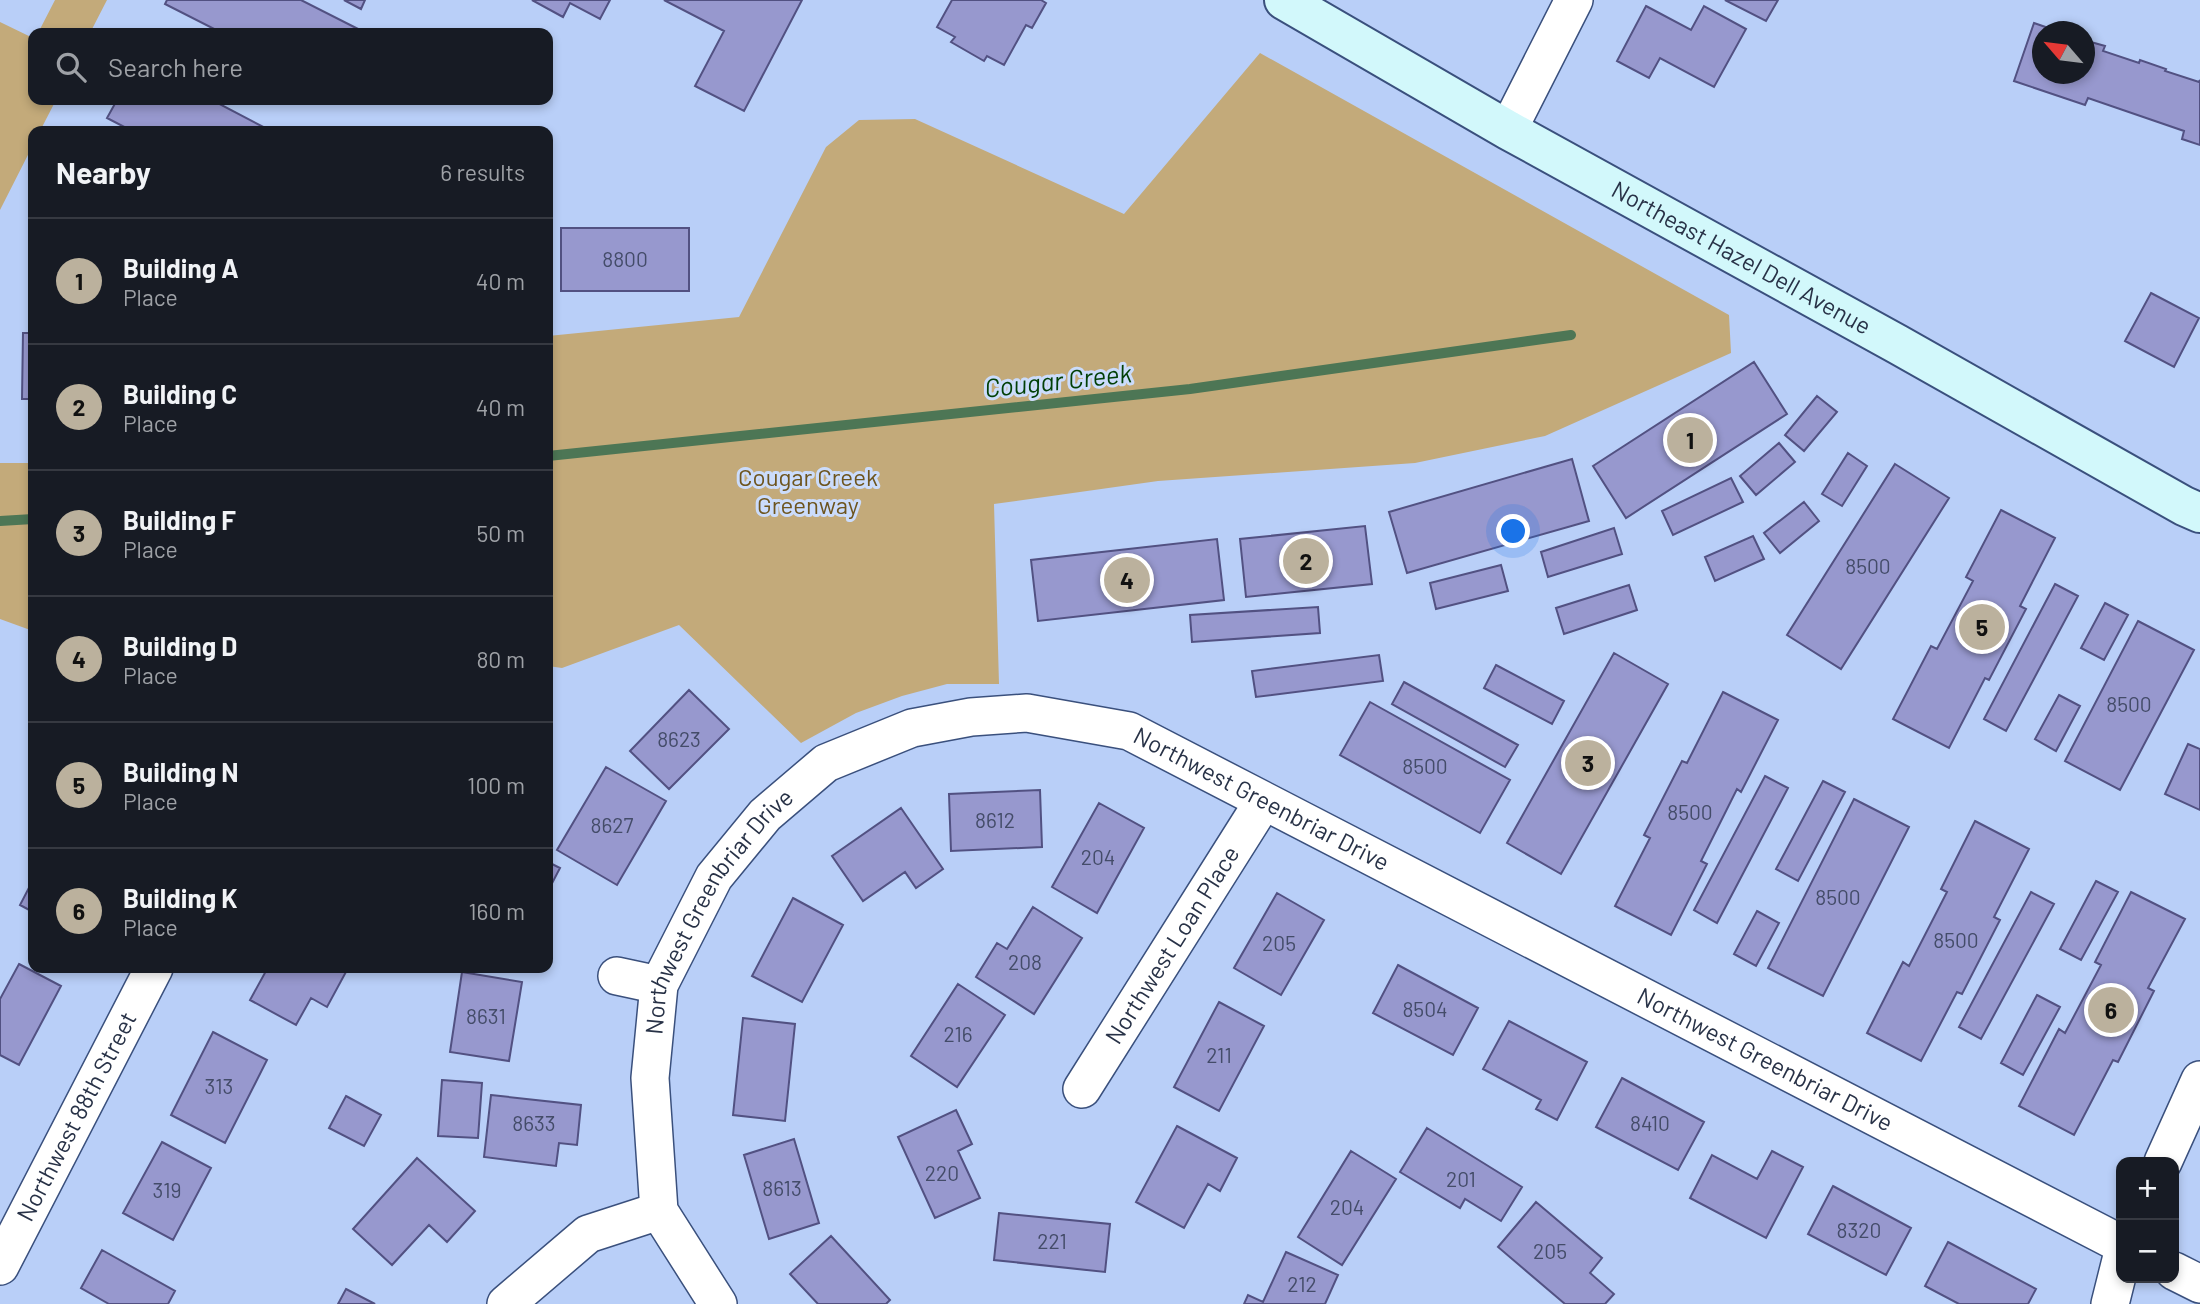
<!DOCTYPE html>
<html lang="en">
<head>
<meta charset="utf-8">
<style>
  body { margin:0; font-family:Barlow,sans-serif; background:#242831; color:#f1f3f6 }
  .controls { position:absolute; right:21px; bottom:21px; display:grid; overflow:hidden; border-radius:14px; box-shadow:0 4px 10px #0003 }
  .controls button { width:63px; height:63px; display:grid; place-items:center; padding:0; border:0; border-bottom:2px solid #363941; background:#171b24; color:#f1f3f6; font:35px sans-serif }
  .compass { position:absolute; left:2032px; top:21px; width:63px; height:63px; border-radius:50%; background:#171b24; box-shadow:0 4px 10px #0003; rotate:298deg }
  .you { position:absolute; left:1514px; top:532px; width:24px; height:24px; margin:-18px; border:5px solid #fff; border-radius:50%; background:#1a73e8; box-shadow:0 0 0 10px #1a73e833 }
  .badge { display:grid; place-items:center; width:46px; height:46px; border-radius:50%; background:#bbb19d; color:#111; font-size:23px; font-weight:700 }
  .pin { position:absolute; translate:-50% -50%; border:4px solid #fff; box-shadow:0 2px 7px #0006 }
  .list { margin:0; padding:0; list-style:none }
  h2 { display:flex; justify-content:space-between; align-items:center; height:91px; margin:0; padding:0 28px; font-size:30px }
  h2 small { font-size:23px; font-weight:400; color:#9ea1a6 }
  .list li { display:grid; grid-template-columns:46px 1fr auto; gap:21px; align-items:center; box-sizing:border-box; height:126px; padding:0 28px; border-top:2px solid #363941 }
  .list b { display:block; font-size:26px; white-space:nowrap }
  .list p { margin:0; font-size:23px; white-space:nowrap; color:#9ea1a6 }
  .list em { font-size:23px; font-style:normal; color:#9ea1a6 }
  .icon { flex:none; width:38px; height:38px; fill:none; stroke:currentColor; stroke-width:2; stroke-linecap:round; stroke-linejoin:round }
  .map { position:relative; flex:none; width:2200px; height:1304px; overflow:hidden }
  .search { position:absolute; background:#171b24; box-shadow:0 4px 10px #0003; left:28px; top:28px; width:525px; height:77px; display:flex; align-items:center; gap:18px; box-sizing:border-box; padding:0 24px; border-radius:14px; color:#9ea1a6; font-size:26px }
  .panel { position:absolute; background:#171b24; box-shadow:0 4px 10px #0003; left:28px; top:126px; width:525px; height:847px; border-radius:14px }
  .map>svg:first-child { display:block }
  .green { fill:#c3aa7a }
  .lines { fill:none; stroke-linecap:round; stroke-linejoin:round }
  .stream { stroke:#4d7655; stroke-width:10 }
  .building { fill:#9798ce; stroke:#525182; stroke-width:2 }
  .street-casing { stroke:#3a507d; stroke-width:40 }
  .secondary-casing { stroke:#3a507d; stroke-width:42 }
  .street { stroke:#fff; stroke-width:37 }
  .secondary { stroke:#d2f8fb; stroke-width:38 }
  .labels { text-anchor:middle; stroke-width:6; stroke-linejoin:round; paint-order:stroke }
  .number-label { font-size:21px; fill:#444c69 }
  .street-label { font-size:24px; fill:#283247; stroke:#cbdcfb }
  .park-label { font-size:24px; fill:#6d541d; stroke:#cbdcfb }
  .water-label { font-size:26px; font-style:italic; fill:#013f05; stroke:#cbdcfb }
</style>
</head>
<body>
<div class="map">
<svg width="2200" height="1304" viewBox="0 0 2200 1304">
  <rect width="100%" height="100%" fill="#b9cff8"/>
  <path class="green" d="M55,0h52l-17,33h-52z
    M0,22l33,16v62h23l-16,31h-7v14l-33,65z
    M1260,53l469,262 2,38 -186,83 -130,27 -257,18 -164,23 5,180h-52l-45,12 -46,17 -55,30 -122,-118 -117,43 -14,-2v-330l191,-19 87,-170 33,-27 56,-1 209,95z
    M0,463h33v168l-33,-12z"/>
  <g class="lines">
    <path class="stream" d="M548,456l642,-67 381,-54
      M0,521l33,-2"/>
  </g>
  <path class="building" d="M167,0h134l65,33h-144l-57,-29z
    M344,0h21l-4,9z
    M532,0h78l-10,19 -30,-16 -7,14z
    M664,0h138l-58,111 -49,-25 29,-55z
    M952,0h89l5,3 -14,25 -6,-3 -22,40 -17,-9 -3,5 -33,-19 4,-5 -18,-10z
    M1725,0h53l-12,21z
    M1646,6l45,24 13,-24 42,23 -32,58 -54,-29 -11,20 -32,-17z
    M2034,23l26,9h-18v42h42v-34l21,6 -2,5 36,12 1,-3 26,9 -1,2 34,11 1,-2v65l-18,-6 2,-8 -96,-33 -3,7 -71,-24z
    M117,100h95l59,31h-139l-25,-13z
    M561,228h128v63h-128z
    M2151,293l48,25 -25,49 -49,-26z
    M23,333h10v66h-11z
    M1754,362l33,52 -161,104 -33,-52z
    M1817,396l20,16 -33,39 -19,-16z
    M1779,443l16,19 -39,33 -16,-19z
    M1848,453l19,13 -25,40 -20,-12z
    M1572,459l17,62 -182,52 -18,-61z
    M1895,464l54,34 -108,171 -54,-34z
    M1731,478l12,24 -70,33 -11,-24z
    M1804,502l15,19 -39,32 -16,-20z
    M2001,510l54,28 -35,68 6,3 -37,71 -4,-2 -36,70 -56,-29 38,-73 6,3 36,-68 -7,-4z
    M1365,526l7,58 -126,13 -6,-58z
    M1614,528l8,26 -74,23 -7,-25z
    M1753,536l11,23 -49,22 -10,-24z
    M1217,539l7,61 -186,21 -7,-61z
    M1501,565l7,26 -72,18 -6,-26z
    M2055,584l23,12 -72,135 -22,-12z
    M1629,585l8,25 -73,24 -8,-26z
    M2105,603l23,12 -24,45 -23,-12z
    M1318,607l2,26 -128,9 -2,-27z
    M2138,621l56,29 -74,140 -55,-29z
    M1614,653l54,31 -107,190 -54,-31z
    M1379,655l4,26 -127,16 -4,-26z
    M1496,665l68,36 -12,23 -68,-36z
    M1404,682l114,63 -13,22 -113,-63z
    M689,690l40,39 -60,60 -39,-38z
    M1723,692l55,28 -37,72 -4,-3 -36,72 6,3 -36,71 -56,-29 35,-68 -6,-3 38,-74 5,2z
    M2059,695l21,11 -24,45 -21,-12z
    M1370,702l140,78 -30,53 -140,-78z
    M2188,744l12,5v61l-35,-16z
    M606,767l60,34 -49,84 -60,-35z
    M1765,776l23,12 -71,135 -23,-13z
    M1823,781l22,11 -47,89 -22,-12z
    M1040,790l2,57 -91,4 -2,-57z
    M1854,799l55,28 -86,169 -55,-28z
    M1099,803l45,25 -47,85 -45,-26z
    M901,808l42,61 -27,19 -11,-16 -42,29 -31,-45z
    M1975,821l54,28 -35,68 6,3 -38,74 -5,-2 -36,69 -54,-28 36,-71 6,4 38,-74 -6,-3z
    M548,862l12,6 -12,23z
    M33,880v32l-13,-7z
    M2096,881l22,11 -37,68 -21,-11z
    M2031,892l23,12 -73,135 -22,-12z
    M2131,892l54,27 -37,69 6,3 -36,71 -5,-2 -39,75 -55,-29 40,-77 6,4 36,-68 -6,-3z
    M1277,893l47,27 -43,75 -47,-27z
    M793,898l50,27 -41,77 -50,-26z
    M1033,907l49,31 -48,76 -58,-37 21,-34 10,6z
    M1757,911l22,12 -23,43 -22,-12z
    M19,964l42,22 -42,79 -19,-10v-56z
    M1398,965l80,43 -25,47 -80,-42z
    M260,968h82l5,2 -20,37 -16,-9 -15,27 -46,-25 16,-29z
    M462,972l60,10 -13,79 -59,-9z
    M958,984l47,31 -48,72 -46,-31z
    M2037,995l23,12 -37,68 -22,-12z
    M1219,1002l45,24 -45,85 -45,-24z
    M743,1018l52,6 -10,97 -52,-6z
    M1509,1021l78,41 -30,58 -21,-11 5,-9 -58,-31z
    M213,1032l54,28 -42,83 -54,-28z
    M1622,1078l82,44 -26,48 -82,-43z
    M442,1080l40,3 -4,55 -40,-2z
    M491,1095l90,10 -4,40 -18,-2 -3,23 -72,-9z
    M346,1096l35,19 -17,31 -35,-18z
    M956,1110l16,34 -14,7 22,47 -45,20 -37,-81z
    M1177,1126l60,32 -17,33 -12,-7 -24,44 -48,-26z
    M1427,1128l95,59 -21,34 -36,-22 -5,9 -60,-36z
    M794,1139l25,84 -50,16 -25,-84z
    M162,1142l49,26 -38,72 -50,-27z
    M1351,1151l45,28 -54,86 -44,-28z
    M1772,1151l31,16 -37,71 -76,-40 22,-43 45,24z
    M417,1158l58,53 -28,31 -18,-17 -37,40 -39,-36z
    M1833,1186l78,42 -25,47 -78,-41z
    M1536,1202l66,56 -12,15 24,21 -9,10h-40l-67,-57z
    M999,1213l111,11 -5,48 -111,-12z
    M831,1236l59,64 -4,4h-68l-28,-30z
    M1948,1242l88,47 -8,15h-69l-34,-18z
    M102,1250l73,41 -7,13h-59l-28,-16z
    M1286,1252l52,23 -13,29h-81l4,-9 15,7z
    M346,1289l29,15h-37z"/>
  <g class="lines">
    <defs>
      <g id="street">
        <path d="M1508,130l66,-130"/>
        <path d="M617,976l42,9"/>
        <path id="s1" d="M1082,1089l181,-287"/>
        <path d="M2163,1162l37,-82"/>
        <path id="s2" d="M0,1266l154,-298"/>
        <path d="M2174,1271l26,13"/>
        <path d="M506,1304l82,-70 71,-23"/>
        <path id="s3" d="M718,1304l-59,-93 -9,-133 9,-93 55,-108 51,-62 61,-52 86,-35 59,-11 56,-4 102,18 992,513"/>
        <path d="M2110,1304l11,-44"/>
      </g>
      <g id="secondary">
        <path id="s4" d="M1284,0l224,130 389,214 287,162 16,7"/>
      </g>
    </defs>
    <use href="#street" class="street-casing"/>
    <use href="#secondary" class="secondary-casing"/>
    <use href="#street" class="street"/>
    <use href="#secondary" class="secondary"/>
  </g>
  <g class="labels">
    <g class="number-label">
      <text x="625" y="267">8800</text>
      <text x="1868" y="574">8500</text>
      <text x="2129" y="712">8500</text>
      <text x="679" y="747">8623</text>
      <text x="1425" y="774">8500</text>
      <text x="1690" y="820">8500</text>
      <text x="995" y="828">8612</text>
      <text x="612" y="833">8627</text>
      <text x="1098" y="865">204</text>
      <text x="1838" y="905">8500</text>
      <text x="1956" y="948">8500</text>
      <text x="1279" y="951">205</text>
      <text x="1025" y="970">208</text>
      <text x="1425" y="1017">8504</text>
      <text x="486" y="1024">8631</text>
      <text x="958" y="1042">216</text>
      <text x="1219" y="1063">211</text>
      <text x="219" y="1094">313</text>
      <text x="534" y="1131">8633</text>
      <text x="1650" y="1131">8410</text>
      <text x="942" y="1181">220</text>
      <text x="1461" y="1187">201</text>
      <text x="782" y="1196">8613</text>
      <text x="167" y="1198">319</text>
      <text x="1347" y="1215">204</text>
      <text x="1859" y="1238">8320</text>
      <text x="1052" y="1249">221</text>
      <text x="1550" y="1259">205</text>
      <text x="1302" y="1292">212</text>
    </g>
    <g class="street-label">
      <text dy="8" stroke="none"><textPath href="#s4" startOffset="525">Northeast Hazel Dell Avenue</textPath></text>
      <text dy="8" stroke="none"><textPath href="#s3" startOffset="1080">Northwest Greenbriar Drive</textPath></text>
      <text dy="8" stroke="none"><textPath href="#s3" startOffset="429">Northwest Greenbriar Drive</textPath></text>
      <text dy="8" stroke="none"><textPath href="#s1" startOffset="170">Northwest Loan Place</textPath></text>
      <text dy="8" stroke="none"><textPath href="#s3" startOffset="1647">Northwest Greenbriar Drive</textPath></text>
      <text dy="8" stroke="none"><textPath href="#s2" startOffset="168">Northwest 88th Street</textPath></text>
    </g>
    <g class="park-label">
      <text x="808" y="486">Cougar Creek<tspan x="808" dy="28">Greenway</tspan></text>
    </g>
    <g class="water-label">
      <text transform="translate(1058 381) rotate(-6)" y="9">Cougar Creek</text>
    </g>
  </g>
</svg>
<div class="controls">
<button>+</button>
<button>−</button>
</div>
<svg class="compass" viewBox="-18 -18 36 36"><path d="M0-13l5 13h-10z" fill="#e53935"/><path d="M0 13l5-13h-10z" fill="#9ea1a6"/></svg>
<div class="you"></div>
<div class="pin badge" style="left:1690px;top:440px">1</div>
<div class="pin badge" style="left:1306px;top:561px">2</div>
<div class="pin badge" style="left:1588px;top:763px">3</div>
<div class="pin badge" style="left:1127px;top:580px">4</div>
<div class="pin badge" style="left:1982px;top:627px">5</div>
<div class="pin badge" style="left:2111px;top:1010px">6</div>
<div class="search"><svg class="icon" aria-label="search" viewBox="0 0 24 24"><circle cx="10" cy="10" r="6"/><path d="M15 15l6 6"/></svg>Search here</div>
<section class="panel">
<h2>Nearby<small>6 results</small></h2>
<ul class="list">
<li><span class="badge">1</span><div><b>Building A</b><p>Place</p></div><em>40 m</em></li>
<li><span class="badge">2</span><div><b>Building C</b><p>Place</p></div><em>40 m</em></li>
<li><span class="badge">3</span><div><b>Building F</b><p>Place</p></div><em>50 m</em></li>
<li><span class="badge">4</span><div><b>Building D</b><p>Place</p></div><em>80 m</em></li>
<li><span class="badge">5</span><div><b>Building N</b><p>Place</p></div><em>100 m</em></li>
<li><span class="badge">6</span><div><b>Building K</b><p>Place</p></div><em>160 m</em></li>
</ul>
</section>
</div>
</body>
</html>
